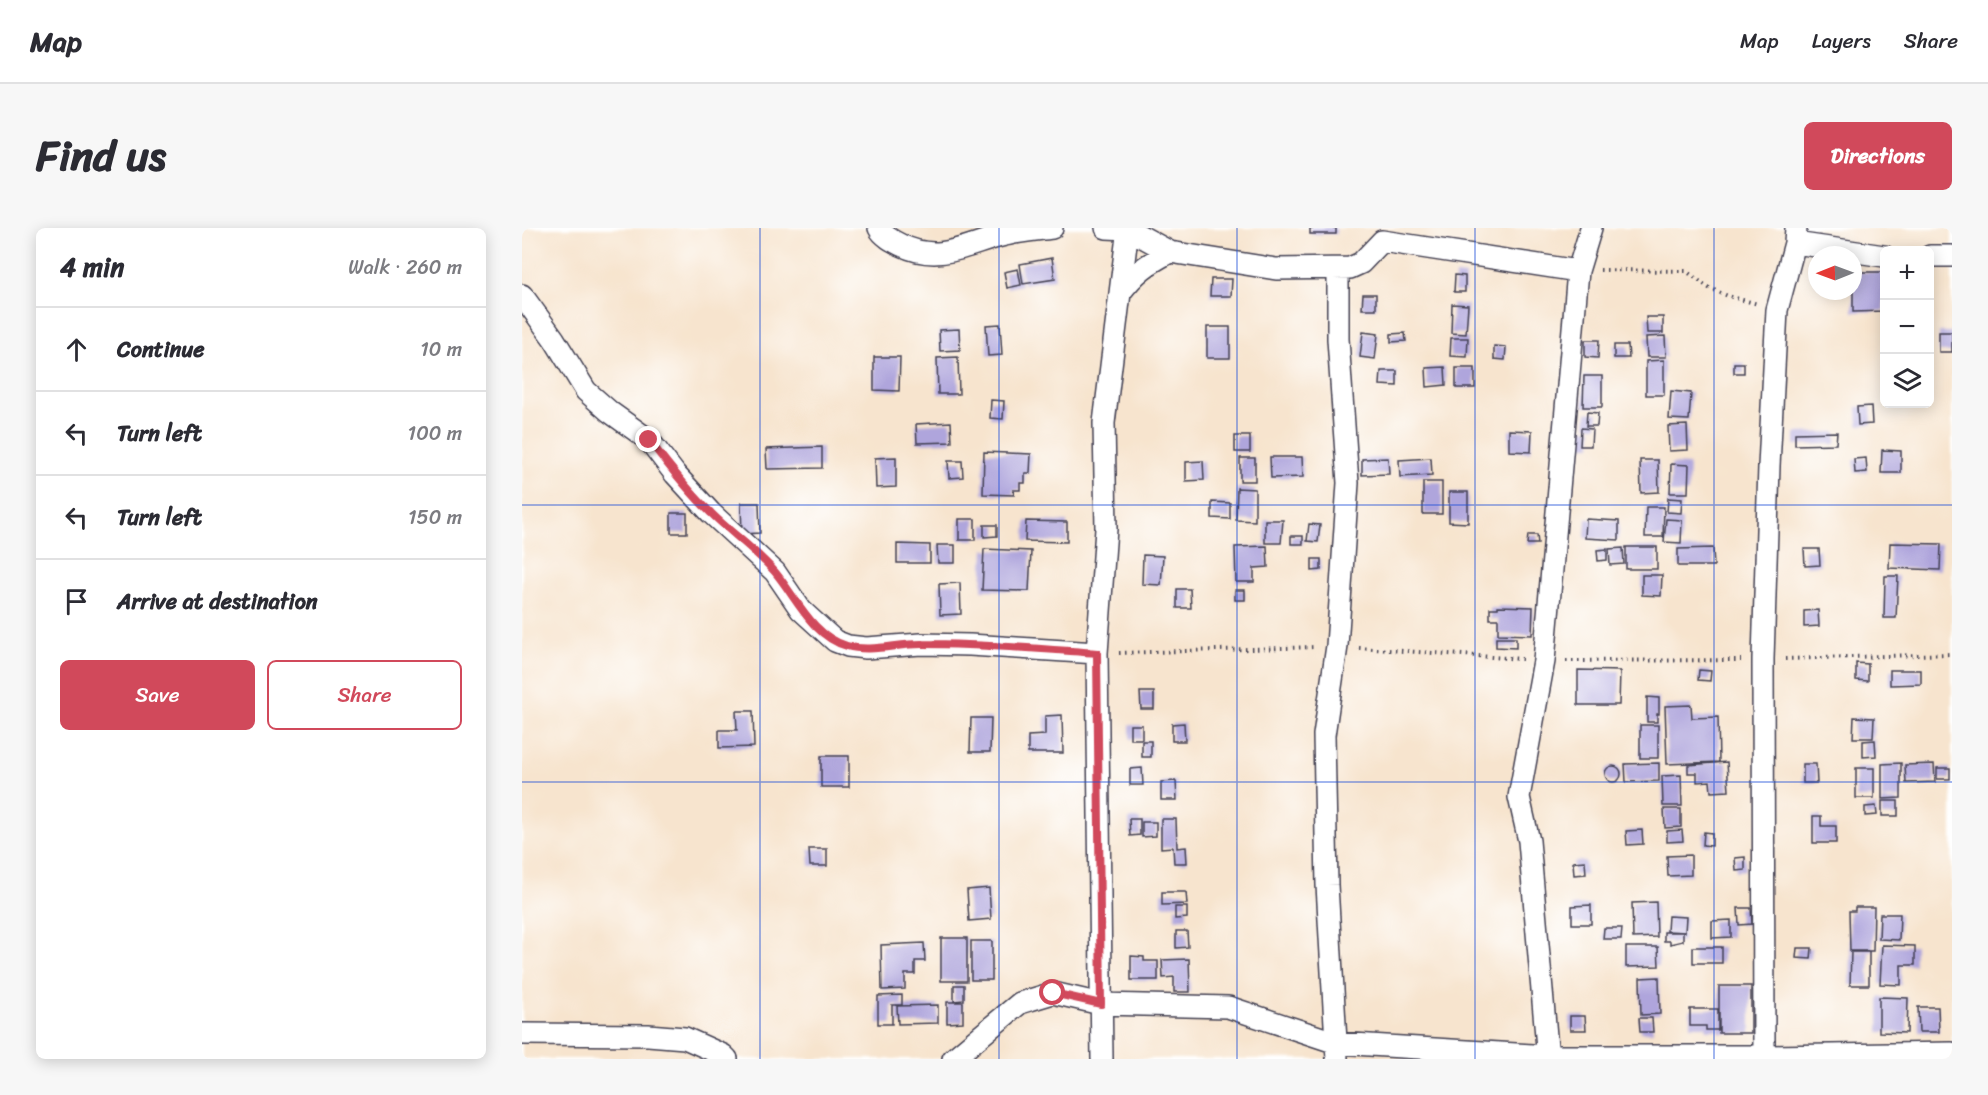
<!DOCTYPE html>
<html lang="en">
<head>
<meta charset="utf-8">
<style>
  body { margin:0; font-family:Sriracha,sans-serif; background:#f7f7f7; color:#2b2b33 }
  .controls { position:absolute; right:18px; top:18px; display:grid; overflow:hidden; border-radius:9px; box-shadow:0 3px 15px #0003 }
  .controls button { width:54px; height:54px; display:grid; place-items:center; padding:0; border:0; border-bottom:2px solid #e1e1e2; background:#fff; color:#2b2b33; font:30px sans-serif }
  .compass { position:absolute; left:1286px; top:18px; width:54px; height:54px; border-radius:50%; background:#fff; box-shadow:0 3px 15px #0003; rotate:269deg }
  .stop { position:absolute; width:18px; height:18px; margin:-14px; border:4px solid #d1495b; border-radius:50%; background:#fff }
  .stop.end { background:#d1495b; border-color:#fff; box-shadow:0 2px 6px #0008 }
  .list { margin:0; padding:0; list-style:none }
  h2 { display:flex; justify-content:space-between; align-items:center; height:78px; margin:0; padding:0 24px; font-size:26px }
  h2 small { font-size:20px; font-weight:400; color:#7c7c81 }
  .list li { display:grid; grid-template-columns:39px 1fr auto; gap:18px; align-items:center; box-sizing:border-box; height:84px; padding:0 24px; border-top:2px solid #e1e1e2 }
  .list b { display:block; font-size:22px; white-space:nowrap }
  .list em { font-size:20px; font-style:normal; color:#7c7c81 }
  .actions { display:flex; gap:12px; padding:18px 24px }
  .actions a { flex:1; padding:14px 0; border:2px solid #d1495b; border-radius:9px; text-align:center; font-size:21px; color:#d1495b }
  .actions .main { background:#d1495b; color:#fff }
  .icon { flex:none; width:33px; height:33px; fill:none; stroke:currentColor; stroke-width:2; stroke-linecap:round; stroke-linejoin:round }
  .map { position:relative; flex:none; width:1430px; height:831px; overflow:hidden; border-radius:9px }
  header { display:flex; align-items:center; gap:36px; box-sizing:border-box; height:84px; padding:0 30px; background:#fff; border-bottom:2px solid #e1e1e2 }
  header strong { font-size:28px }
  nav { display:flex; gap:33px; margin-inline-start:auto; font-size:21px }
  .intro { display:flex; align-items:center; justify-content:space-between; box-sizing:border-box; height:144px; padding:0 36px }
  h1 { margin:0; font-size:42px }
  .button { padding:15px 27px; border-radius:9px; background:#d1495b; color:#fff; font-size:21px; font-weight:700 }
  main { display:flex; gap:36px; padding:0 36px }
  aside { flex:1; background:#fff; border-radius:9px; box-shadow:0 3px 15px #0003 }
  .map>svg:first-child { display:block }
  .building { fill:#afa5dc }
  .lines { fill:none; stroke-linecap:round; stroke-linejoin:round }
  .street-casing { stroke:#423f51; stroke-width:24 }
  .path { stroke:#423f51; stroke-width:4; stroke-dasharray:1.5 4.5; stroke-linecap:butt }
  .street { stroke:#fff; stroke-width:21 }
  .route { stroke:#d1495b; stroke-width:8 }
  .grid { fill:none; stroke:#1d4ed8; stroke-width:1.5; stroke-opacity:0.55 }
</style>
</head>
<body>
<header>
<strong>Map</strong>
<nav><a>Map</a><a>Layers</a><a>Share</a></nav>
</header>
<div class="intro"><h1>Find us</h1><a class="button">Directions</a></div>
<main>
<aside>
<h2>4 min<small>Walk · 260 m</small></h2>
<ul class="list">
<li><svg class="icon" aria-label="ahead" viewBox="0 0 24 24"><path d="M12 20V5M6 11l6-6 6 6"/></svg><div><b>Continue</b></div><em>10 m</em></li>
<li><svg class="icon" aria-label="left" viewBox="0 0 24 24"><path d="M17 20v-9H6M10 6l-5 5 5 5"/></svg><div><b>Turn left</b></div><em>100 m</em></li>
<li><svg class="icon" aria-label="left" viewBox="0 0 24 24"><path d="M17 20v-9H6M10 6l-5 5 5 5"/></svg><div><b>Turn left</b></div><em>150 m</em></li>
<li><svg class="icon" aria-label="arrive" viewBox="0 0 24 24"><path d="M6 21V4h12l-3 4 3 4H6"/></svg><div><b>Arrive at destination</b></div></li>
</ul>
<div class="actions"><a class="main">Save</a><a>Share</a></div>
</aside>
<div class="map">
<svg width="1430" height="831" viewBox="0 0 1430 831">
  <rect width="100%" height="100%" fill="#fff"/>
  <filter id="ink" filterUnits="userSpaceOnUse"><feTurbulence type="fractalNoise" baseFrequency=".0167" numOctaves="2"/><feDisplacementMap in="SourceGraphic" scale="12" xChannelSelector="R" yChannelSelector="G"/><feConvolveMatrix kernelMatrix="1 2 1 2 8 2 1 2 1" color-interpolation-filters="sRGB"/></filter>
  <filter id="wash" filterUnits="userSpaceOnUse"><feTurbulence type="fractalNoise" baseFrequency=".008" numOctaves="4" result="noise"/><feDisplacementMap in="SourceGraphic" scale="24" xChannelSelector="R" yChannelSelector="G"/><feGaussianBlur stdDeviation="1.35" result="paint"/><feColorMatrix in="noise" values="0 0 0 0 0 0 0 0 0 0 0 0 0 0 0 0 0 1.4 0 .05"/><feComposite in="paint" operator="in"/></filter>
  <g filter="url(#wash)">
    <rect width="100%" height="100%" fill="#f7e4ce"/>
    <g id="blocks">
      <path class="building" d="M788,0h26v6h-26z
        M530,30l3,21 -32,5 -3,-20z
        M496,41l3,16 -14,3 -3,-16z
        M1331,44h31v39l-31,1z
        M933,47l10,1v16h-11z
        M689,51h21l-1,17h-21z
        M841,66h13v15h-14z
        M930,76l16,1 -2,29 -15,-1z
        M1124,89h17v16h-16z
        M478,96l2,31 -14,1 -2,-31z
        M685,99h23v31h-23z
        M437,101l1,21 -20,1 -1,-21z
        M841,104l15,2 -3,25 -15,-2z
        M1417,104h13v20h-13z
        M883,105l1,8 -15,1v-8z
        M1143,108l1,21h-19l-1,-20z
        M929,110h17l-1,19 -17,-1z
        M1063,112h14l-1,18 -13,-1z
        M1092,117h14l1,13h-15z
        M972,118l12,1 -1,13 -11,-1z
        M352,129h26l-1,34 -25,-1z
        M436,129l1,37h-21l-1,-36z
        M1142,132v35h-18v-34z
        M1212,135h10v10h-10z
        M923,139l1,18 -19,2 -1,-19z
        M934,140h19v20h-19z
        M859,143h16v15l-17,-1z
        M1062,148h18v31h-19z
        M1149,163l20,2 -2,27 -20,-1z
        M469,172l13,1 -1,18 -13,-1z
        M1349,178l1,18 -14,1 -1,-18z
        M1065,184l11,1 -1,13h-11z
        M429,194l1,20 -35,1 -1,-19z
        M1165,197l1,25 -19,1 -1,-25z
        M1059,200l11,1 -1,17h-11z
        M987,202l23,1 -1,21 -22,-1z
        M1315,204l-1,12 -41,1v-12z
        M713,208h15v16h-15z
        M300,219v21l-55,1 -1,-20z
        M1360,222l19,1v22h-20z
        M462,224l47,2 -1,19h-5v10h-5v7h-7l1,5 -31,-1z
        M374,229v30l-20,1 -1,-30z
        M748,229h32l1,20 -32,1z
        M718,230h15v23h-15z
        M866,230l1,16 -27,1v-16z
        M909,230l1,17 -32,2 -1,-17z
        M1344,230l1,14 -12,1 -1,-14z
        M1118,232h18l1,32 -18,1z
        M426,233h14l1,16 -14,1z
        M681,233l1,19 -18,1v-19z
        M1149,236l18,1 -1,28h-18z
        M901,254h19v32h-19z
        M715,260l18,1v32l-19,-1z
        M927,264h19v31l-19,-1z
        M1146,270l14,1 -1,14 -14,-1z
        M690,274l18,1v16l-18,-1z
        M219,275h18l1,30 -18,1z
        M1124,279h18l-1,30h-18z
        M149,285h16v20h-16z
        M437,291h16v21h-16z
        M1064,291l33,2v19l-34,-2z
        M1144,291l16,1 -1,23 -17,-1z
        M743,292h18l-2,23h-16z
        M504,293l41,1v20l-42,-1z
        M787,296l11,1 -2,17 -11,-1z
        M462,297h13v11l-13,1z
        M1006,307h9l1,9h-11z
        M769,308h12v8h-12z
        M1368,315l51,1 -1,26 -51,-2z
        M375,316l33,1v18h-33z
        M415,317h18v18h-17z
        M745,318l1,21 -14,1v14h-18l-1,-35z
        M1104,319h31v22h-31z
        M1101,320l1,16 -14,1 -1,-16z
        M1191,320l1,18h-36v-17z
        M462,321l47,2 -2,40 -47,-1z
        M1085,321v11l-9,1 -1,-11z
        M1282,321h15l1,16 -15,1z
        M621,327l20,1 -2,29 -19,-1z
        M790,331h9v11l-9,1z
        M1120,347h20l-1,21 -19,-1z
        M1363,348h13l-2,42h-12z
        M438,355l1,31 -21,1 -1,-31z
        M655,361h13l1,19h-14z
        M713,362h10v10h-10z
        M976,378l35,1 -1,28 -34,-1v-15h-8v-11h8z
        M1296,382l1,16 -15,1v-16z
        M974,410h20v10l-20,-1z
        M1334,435l12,1v17l-12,-1z
        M1056,442l42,1 -1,34h-41z
        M1177,442l12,1 -1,10 -12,-1z
        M1368,442h31v14l-31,1z
        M618,464h14v17h-13z
        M1125,469l12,1v16h-2v8h-10z
        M1169,477l1,13 26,-1 1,45 -52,2 -2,-58z
        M214,483h17l1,36 -35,1v-18h18z
        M540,487l1,38h-35v-17l17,-1v-19z
        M1332,489l20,1 -1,20h-20z
        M449,490h20l-1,34h-20z
        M662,495l1,18h-13v-17z
        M608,497h12v14h-12z
        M1118,497h18v33h-18z
        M1353,512l1,16 -13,1v-16z
        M620,513h9v16h-9z
        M299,528h28v31h-28z
        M1205,534l2,29 -18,1 -1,-11 -13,1v-9h-9v-8z
        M1137,535v18l-33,1 -1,-18z
        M1379,535v35l-19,1v-35z
        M1281,536h13l1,19h-14z
        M1412,536l1,18 -29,1 -1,-18z
        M1083 546a8 8 0 1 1 16 0a8 8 0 1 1-16 0Z
        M620,540l1,17h-13v-16z
        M1334,540h18v30h-18z
        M1415,540h13v11h-13z
        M1159,547l1,31h-19l-1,-30z
        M654,553l1,19h-16v-18z
        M1360,573h16v15h-16z
        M1354,578l1,9 -12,1v-9z
        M1142,581h17v18l-16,1z
        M1291,588h8v10h15v17h-23z
        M607,591h11v16l-10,1z
        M639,591h15l1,29 9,-1 1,16h-13l-1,-16 -12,1z
        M620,594h14v14l-14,1z
        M1120,602l1,14 -16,1 -1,-14z
        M1160,602l1,11 -16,1v-11z
        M1182,604l8,1v13l-9,-1z
        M287,621h18v17h-17z
        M1169,627v20l-23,1 -1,-20z
        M1223,629v13l-9,1 -1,-13z
        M1063,633l1,13 -12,1 -1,-13z
        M467,660l2,31 -22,2 -2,-31z
        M640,664h24l1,12 -25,1z
        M1134,674l1,35 -24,1 -1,-35z
        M1069,677v19h-19v-18z
        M653,679h12v11l-12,1z
        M1333,679h19l-1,44h-23l-1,-40h6z
        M1216,680h13l1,16 -13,1z
        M1358,686h20l-1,26 -20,-1z
        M1146,688l18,1 -1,15 -18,-1z
        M1209,692v17l-19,1v-17z
        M1082,700h18l-1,11h-18z
        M654,703h11l1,16 -12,1z
        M1142,704h19v9l-13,3v-3h-6z
        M419,710h26v43h-26z
        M449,713h21v39h-21z
        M402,715l1,18h-10v13h-10v15l-23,1 -1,-45z
        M1360,717l33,1v19h-14v20l-21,-1z
        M1104,719h32l1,19 -33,1z
        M1171,719h29v16h-29z
        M1275,720h15l-1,11 -15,-1z
        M1329,724h18v33h-19z
        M609,728l13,1v4h14v19h-27z
        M667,731l1,33h-16v-15l-11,1 -1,-18z
        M1137,749l1,37 -19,1 -1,-37z
        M432,757h10v15l-10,1z
        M1197,758h32v47h-32z
        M380,767v10h-10v19h-14v-28z
        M1357,769l29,1 -1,35 -28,-1z
        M425,774h16v20l-16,1z
        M416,777v18l-40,1 -1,-18z
        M1396,779h20l1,25h-20z
        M1168,781h28v21h-12v-4h-16z
        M1048,788h15l1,14h-16z
        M1117,790h13l1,14h-13z"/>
    </g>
  </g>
  <g filter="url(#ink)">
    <use href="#blocks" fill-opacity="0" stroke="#423f51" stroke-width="1.5"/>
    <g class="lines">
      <defs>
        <path id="street" d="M357,0c4,8 14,13 22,17 39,19 66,-1 104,-10 15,-4 32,-5 47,-7
          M584,0l22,1 42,23 106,17 74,-1 11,-5 21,-22 196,30
          M1273,15l89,13
          M1408,28h22
          M598,65c16,-21 27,-29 50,-41
          M0,67l32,44 32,52 24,21 39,28 26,34 36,39 64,59 26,38 34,31 13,5 18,2 55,-4 49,1 127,8
          M0,806l126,1 37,3 38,17 4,4
          M431,831l67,-56 33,-10 48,11 127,3 109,36 211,13h216l188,-3
          M580,831l-5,-406 9,-124 -2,-106 24,-195
          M815,831l-10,-174 -3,-150 13,-89 11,-163 -10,-144v-70
          M1026,831l-19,-218 -10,-44 25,-136 34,-390 13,-43
          M1242,831l-1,-400 6,-193 8,-156 18,-67 1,-15"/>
      </defs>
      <use href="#street" class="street-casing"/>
      <path class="path" d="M1078,42l86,1 23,17 19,8 30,8
        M837,420l163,11
        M597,425l197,-6
        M1263,431l167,-5
        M1044,433l175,-1"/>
      <use href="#street" class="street"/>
    </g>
  </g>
  <g class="lines" filter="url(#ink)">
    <path class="route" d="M127,212c19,25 39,51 62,73 20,20 45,37 64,59 21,25 37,64 72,74 24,7 52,-3 77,-2 58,0 116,5 173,9l4,351 -48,-11"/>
  </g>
  <path class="grid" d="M238,0v831M477,0v831M715,0v831M953,0v831M1192,0v831M0,277h1430M0,554h1430"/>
</svg>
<div class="controls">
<button>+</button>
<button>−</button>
<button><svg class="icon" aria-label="layers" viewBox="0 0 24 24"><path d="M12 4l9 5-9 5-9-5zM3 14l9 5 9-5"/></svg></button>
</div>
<svg class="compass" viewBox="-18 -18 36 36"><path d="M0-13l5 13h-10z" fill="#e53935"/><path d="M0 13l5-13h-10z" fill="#7c7c81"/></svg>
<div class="stop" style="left:531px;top:765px"></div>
<div class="stop end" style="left:127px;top:212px"></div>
</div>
</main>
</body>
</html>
